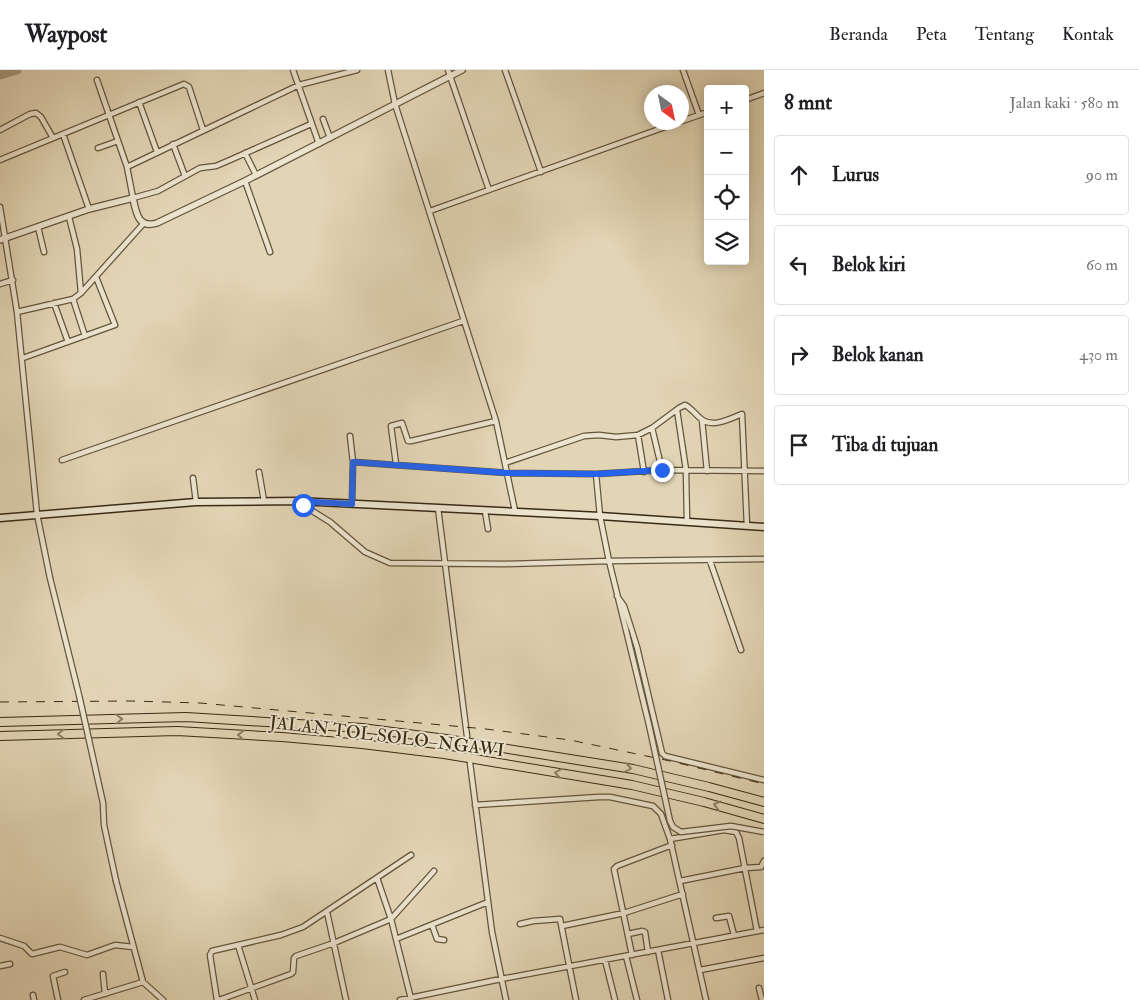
<!DOCTYPE html>
<html lang="id">
<head>
<meta charset="utf-8">
<style>
  body { margin:0; font-family:"IM FELL Double Pica",serif; background:#f2f2f2; color:#202124 }
  .controls { position:absolute; right:15px; top:15px; display:grid; overflow:hidden; border-radius:5px; box-shadow:0 2px 12px #0003 }
  .controls button { width:45px; height:45px; display:grid; place-items:center; padding:0; border:0; border-bottom:1px solid #e0e0e0; background:#fff; color:#202124; font:25px sans-serif }
  .compass { position:absolute; left:644px; top:15px; width:45px; height:45px; border-radius:50%; background:#fff; box-shadow:0 2px 12px #0003; rotate:147deg }
  .stop { position:absolute; width:15px; height:15px; margin:-11px; border:4px solid #2563eb; border-radius:50%; background:#fff }
  .stop.end { background:#2563eb; border-color:#fff; box-shadow:0 1px 5px #0008 }
  .list { margin:0; padding:0; list-style:none }
  h2 { display:flex; justify-content:space-between; align-items:center; height:65px; margin:0; padding:0 20px; font-size:21px }
  h2 small { font-size:16px; font-weight:400; color:#757577 }
  .list li { display:grid; grid-template-columns:32px 1fr auto; gap:15px; align-items:center; box-sizing:border-box; height:80px; margin:0 10px 10px; padding:0 10px; border:1px solid #e0e0e0; border-radius:5px }
  .list b { display:block; font-size:19px; white-space:nowrap }
  .list em { font-size:16px; font-style:normal; color:#757577 }
  .icon { flex:none; width:28px; height:28px; fill:none; stroke:currentColor; stroke-width:2; stroke-linecap:round; stroke-linejoin:round }
  .map { position:relative; flex:none; width:764px; height:930px; overflow:hidden }
  header { display:flex; align-items:center; gap:30px; box-sizing:border-box; height:70px; padding:0 25px; background:#fff; border-bottom:1px solid #e0e0e0 }
  header strong { font-size:24px }
  nav { display:flex; gap:28px; margin-inline-start:auto; font-size:18px }
  main { display:flex }
  aside { flex:1; background:#fff }
  .map>svg:first-child { display:block }
  .lines { fill:none; stroke-linecap:round; stroke-linejoin:round }
  .river { stroke:#a99b7e; stroke-width:9 }
  .minor-tunnel { stroke:#c0b395; stroke-width:4.5; stroke-dasharray:4.5 2; stroke-linecap:butt }
  .minor-casing { stroke:#63553c; stroke-width:7 }
  .tertiary-casing { stroke:#63553c; stroke-width:8 }
  .secondary-casing { stroke:#392a14; stroke-width:9 }
  .motorway-casing { stroke:#392a14; stroke-width:10 }
  .minor { stroke:#ece4cf; stroke-width:4.5 }
  .tertiary { stroke:#ece4cf; stroke-width:5.5 }
  .secondary { stroke:#ece4cf; stroke-width:6 }
  .motorway { stroke:#e2d5b5; stroke-width:8 }
  .rail { stroke:#392a14; stroke-width:1; stroke-dasharray:9 9; stroke-linecap:butt }
  .minor-bridge-casing { stroke:#63553c; stroke-width:7; stroke-linecap:butt }
  .minor-bridge { stroke:#ece4cf; stroke-width:4.5 }
  .oneway { stroke:#8e8064 }
  .route { stroke:#2563eb; stroke-width:6 }
  .labels { text-anchor:middle; stroke-width:4; stroke-linejoin:round; paint-order:stroke }
  .street-label { font-size:18px; fill:#392a14; stroke:#ece4cf }
</style>
</head>
<body>
<header>
<strong>Waypost</strong>
<nav><a>Beranda</a><a>Peta</a><a>Tentang</a><a>Kontak</a></nav>
</header>
<main>
<div class="map">
<svg width="764" height="930" viewBox="0 0 764 930">
  <rect width="100%" height="100%" fill="#e2d5b5"/>
  <filter id="stains"><feTurbulence type="fractalNoise" baseFrequency=".004" numOctaves="4"/><feColorMatrix values="0 0 0 0 .2 0 0 0 0 .09 0 0 0 0 .02 0 0 0 .5 -.17"/></filter>
  <radialGradient id="worn" r=".72"><stop offset=".6" stop-color="#630" stop-opacity="0"/><stop offset="1" stop-color="#630" stop-opacity=".3"/></radialGradient>
  <g class="lines">
    <path class="river" d="M0,5l17,-5"/>
    <path class="minor-tunnel" d="M467,672l2,18"/>
    <defs>
      <path id="minor" d="M293,0l26,74
        M388,0l7,34 101,317 19,90
        M448,0l41,120
        M505,0l36,102
        M683,0l16,45
        M97,10l30,87 6,31 25,-7 42,-23 16,-2 14,-6 81,-36
        M745,30l19,-7
        M139,32l18,50
        M323,49l7,19
        M682,51l26,-9
        M0,60l30,-16 6,-1 5,4 12,21
        M63,64l26,75
        M173,74l12,32
        M98,78l20,-7
        M245,83l11,22
        M0,90l184,-76 5,3 14,43
        M127,97l172,-82 58,-15
        M245,111l25,71
        M0,137l17,105 20,202 13,64
        M430,141l249,-89
        M69,147l8,32 4,44
        M38,157l6,25
        M0,214l13,-4
        M54,233l14,39
        M17,242l56,-13
        M85,266l-12,-37 8,-6 63,-70
        M23,288l92,-33 -19,-48
        M677,340l9,60 1,52
        M702,350l5,51
        M652,358l10,42
        M638,365l6,37
        M350,366l3,26 -1,42
        M62,390l401,-139
        M353,392l155,11 88,1 66,-4 102,1
        M505,393l79,-27 15,-1 17,2 22,-2 14,-7 27,-20 6,-3c6,3 10,9 15,13 12,11 29,1 42,-4l5,112
        M396,394l-5,-38 11,-3 6,18h3l85,-20
        M259,402l5,29
        M596,404l4,42 9,45 17,69
        M193,408l3,24
        M298,432l32,20 35,30 25,11 115,1 104,-3 155,-2
        M438,438l29,228
        M485,441l3,18
        M710,491l31,89
        M617,526l7,10 13,41 25,106 3,3 99,24
        M470,693l22,169 14,68
        M475,735l124,-8h11l43,9 8,8 9,25 36,161
        M670,769l54,-9 12,2 3,6 18,93
        M377,808l14,41 20,80
        M116,811l27,101 20,18
        M680,811l65,-13 16,-1 3,-6
        M327,842l19,88
        M716,848l13,-2 5,19
        M520,854l13,-3 27,-2 16,81
        M432,855l5,14 7,1
        M562,856l62,-13 59,-19
        M628,864l14,-3 3,1 3,20
        M0,868l24,8 8,8 28,-7 27,8 28,-10 18,2
        M396,869l92,-37
        M238,875l17,55
        M658,880l10,50
        M632,885l-18,-86 3,-3 55,-21
        M626,886l11,44
        M605,890l10,40
        M0,896l10,-2
        M700,900l64,-12
        M103,904l2,20
        M759,918l3,12
        M33,925l1,5
        M58,930l-5,-24 12,-4
        M84,930l59,-18
        M217,930l-7,-45 2,-4 69,-16 22,-8 108,-72
        M219,930l72,-26 2,-2 1,-14 2,-2 38,-13 57,-24 43,-48
        M400,930l101,-21 263,-49"/>
      <path id="tertiary" d="M0,170l89,-31 44,-11c3,14 5,31 24,25l88,-42 217,-111"/>
      <path id="secondary" d="M0,448l196,-16 101,-1 303,15 164,11"/>
      <path id="motorway" d="M0,652l186,-5 176,11 84,11 187,30 76,18 55,15
        M0,666l177,-5 105,6 80,7 82,10 188,31 72,17 60,17"/>
    </defs>
    <use href="#minor" class="minor-casing"/>
    <use href="#tertiary" class="tertiary-casing"/>
    <use href="#secondary" class="secondary-casing"/>
    <use href="#motorway" class="motorway-casing"/>
    <use href="#minor" class="minor"/>
    <use href="#tertiary" class="tertiary"/>
    <use href="#secondary" class="secondary"/>
    <use href="#motorway" class="motorway"/>
    <path class="rail" d="M0,632l131,-1 69,2 286,26 84,11 100,21 94,23"/>
    <defs>
      <path id="minor-bridge" d="M50,508l29,117 24,108 1,22 12,56
        M626,560l23,95 21,96 3,6 8,5 50,-6 33,6"/>
    </defs>
    <use href="#minor-bridge" class="minor-bridge-casing"/>
    <use href="#minor-bridge" class="minor-bridge"/>
  </g>
  <defs><path id="oneway-chevron" d="M-2-3.5L2.5 0L-2 3.5" fill="none" stroke-width="1.6" stroke-linecap="round" stroke-linejoin="round" transform="scale(1.25)"/></defs>
  <g class="oneway">
    <use href="#oneway-chevron" transform="translate(119 649) rotate(-2)"/>
    <use href="#oneway-chevron" transform="translate(61 664) rotate(178)"/>
    <use href="#oneway-chevron" transform="translate(241 665) rotate(-177)"/>
    <use href="#oneway-chevron" transform="translate(628 698) rotate(10)"/>
    <use href="#oneway-chevron" transform="translate(558 703) rotate(-171)"/>
    <use href="#oneway-chevron" transform="translate(717 735) rotate(-164)"/>
  </g>
  <g class="lines">
    <path class="route" d="M303,435l-6,-4 55,3 1,-42 155,11 88,1 66,-4"/>
  </g>
  <g class="labels">
    <g class="street-label">
      <text transform="translate(387 666) rotate(7)" y="6">JALAN TOL SOLO–NGAWI</text>
    </g>
  </g>
  <rect width="100%" height="100%" filter="url(#stains)"/>
  <rect width="100%" height="100%" fill="url(#worn)"/>
</svg>
<div class="controls">
<button>+</button>
<button>−</button>
<button><svg class="icon" aria-label="locate" viewBox="0 0 24 24"><circle cx="12" cy="12" r="6"/><path d="M12 2v4M12 18v4M2 12h4M18 12h4"/></svg></button>
<button><svg class="icon" aria-label="layers" viewBox="0 0 24 24"><path d="M12 4l9 5-9 5-9-5zM3 14l9 5 9-5"/></svg></button>
</div>
<svg class="compass" viewBox="-18 -18 36 36"><path d="M0-13l5 13h-10z" fill="#e53935"/><path d="M0 13l5-13h-10z" fill="#757577"/></svg>
<div class="stop" style="left:303px;top:435px"></div>
<div class="stop end" style="left:662px;top:400px"></div>
</div>
<aside>
<h2>8 mnt<small>Jalan kaki · 580 m</small></h2>
<ul class="list">
<li><svg class="icon" aria-label="ahead" viewBox="0 0 24 24"><path d="M12 20V5M6 11l6-6 6 6"/></svg><div><b>Lurus</b></div><em>90 m</em></li>
<li><svg class="icon" aria-label="left" viewBox="0 0 24 24"><path d="M17 20v-9H6M10 6l-5 5 5 5"/></svg><div><b>Belok kiri</b></div><em>60 m</em></li>
<li><svg class="icon" aria-label="right" viewBox="0 0 24 24"><path d="M7 20v-9h11M14 6l5 5-5 5"/></svg><div><b>Belok kanan</b></div><em>430 m</em></li>
<li><svg class="icon" aria-label="arrive" viewBox="0 0 24 24"><path d="M6 21V4h12l-3 4 3 4H6"/></svg><div><b>Tiba di tujuan</b></div></li>
</ul>
</aside>
</main>
</body>
</html>
